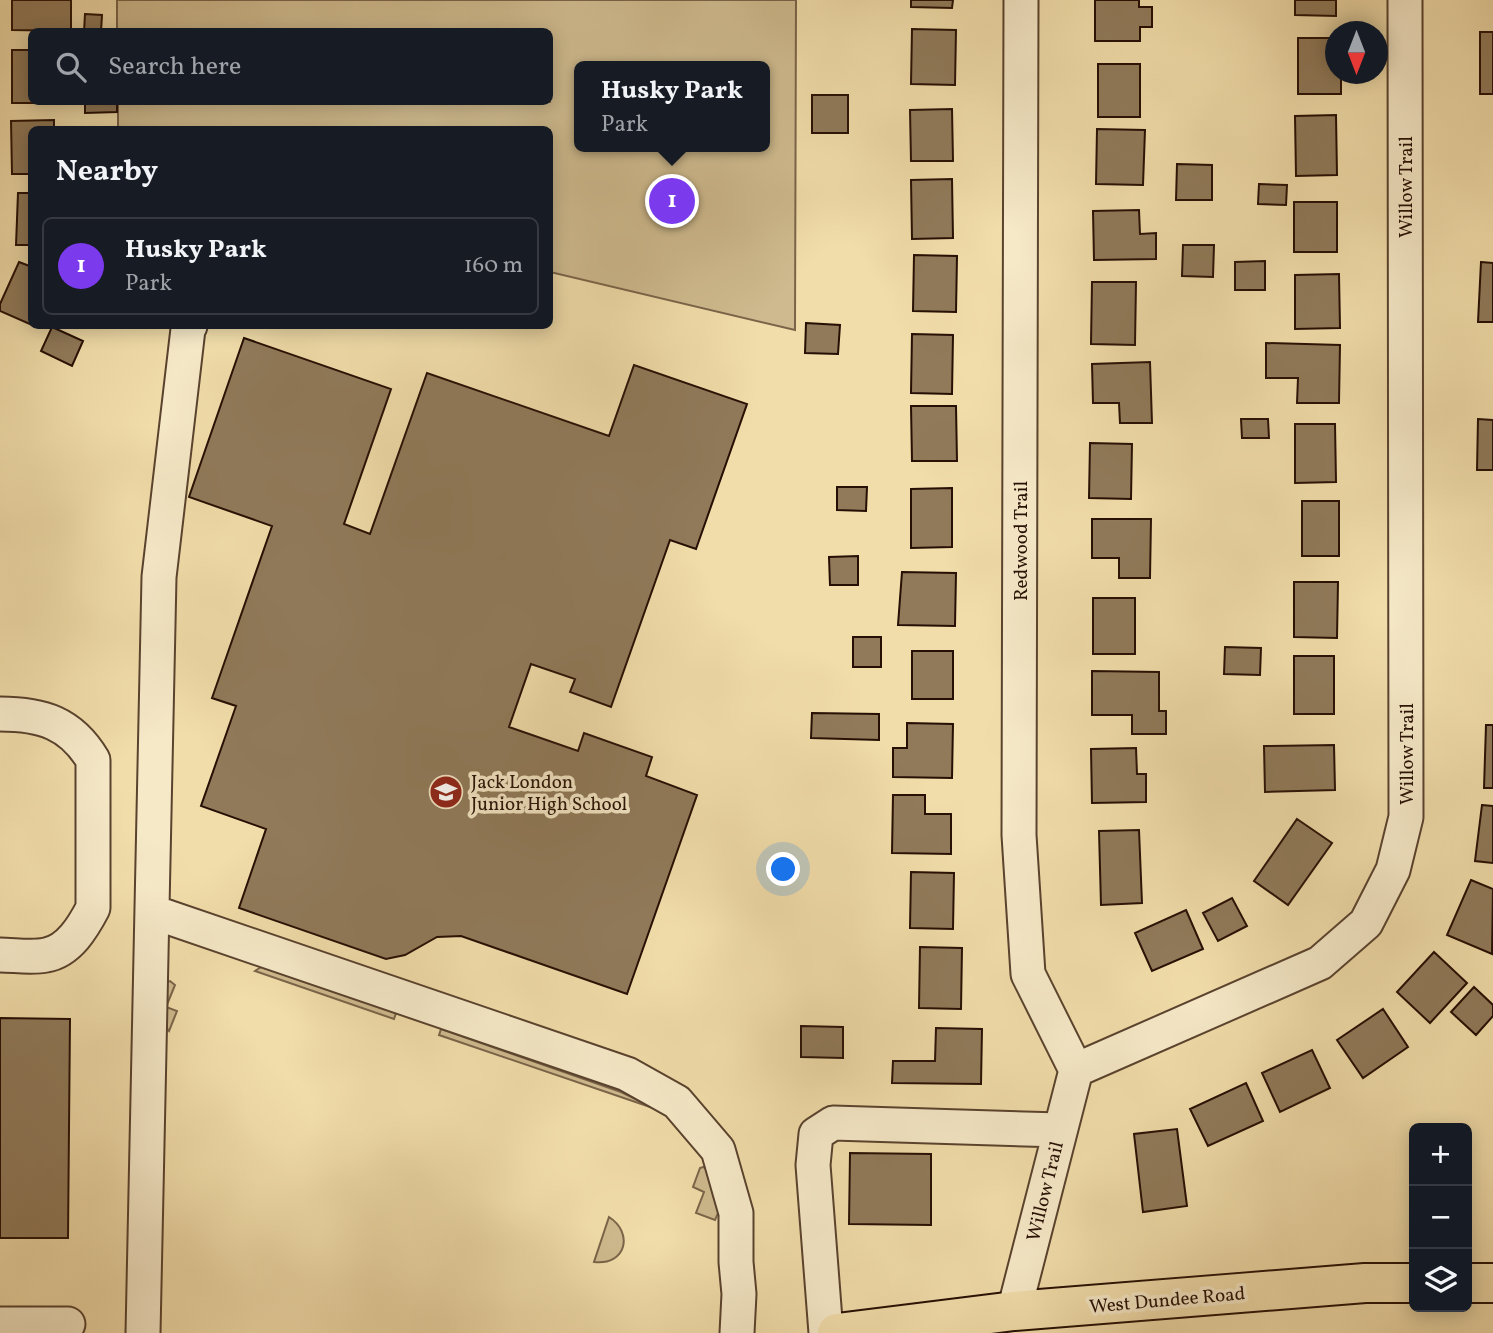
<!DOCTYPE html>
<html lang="en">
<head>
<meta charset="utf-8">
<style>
  body { margin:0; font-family:Vollkorn,serif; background:#20242c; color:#f1f3f6 }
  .controls { position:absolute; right:21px; bottom:21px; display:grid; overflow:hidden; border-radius:10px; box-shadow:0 4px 18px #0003 }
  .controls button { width:63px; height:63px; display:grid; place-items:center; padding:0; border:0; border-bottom:2px solid #363941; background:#171b24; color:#f1f3f6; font:35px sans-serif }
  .compass { position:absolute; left:1325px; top:21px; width:63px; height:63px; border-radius:50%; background:#171b24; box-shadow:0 4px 18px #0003; rotate:180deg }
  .you { position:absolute; left:784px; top:870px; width:24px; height:24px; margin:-18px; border:5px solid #fff; border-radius:50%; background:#1a73e8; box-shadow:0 0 0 10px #1a73e833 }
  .badge { display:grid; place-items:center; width:46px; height:46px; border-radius:50%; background:#7c3aed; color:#fff; font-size:23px; font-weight:700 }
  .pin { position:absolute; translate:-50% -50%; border:4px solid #fff; box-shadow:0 2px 7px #0006 }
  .popup { position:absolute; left:574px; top:61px; width:196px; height:91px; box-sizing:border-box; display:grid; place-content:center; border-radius:10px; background:#171b24; filter:drop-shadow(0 2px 5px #0005); font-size:23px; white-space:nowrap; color:#9ea1a6 }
  .popup b { font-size:26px; color:#f1f3f6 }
  .popup::after { content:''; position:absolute; left:50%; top:100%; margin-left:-14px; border:14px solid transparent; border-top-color:#171b24 }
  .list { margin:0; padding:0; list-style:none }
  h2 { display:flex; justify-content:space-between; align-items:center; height:91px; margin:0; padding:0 28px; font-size:30px }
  h2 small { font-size:23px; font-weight:400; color:#9ea1a6 }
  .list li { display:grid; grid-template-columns:46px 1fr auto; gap:21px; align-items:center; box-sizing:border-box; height:98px; margin:0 14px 14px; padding:0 14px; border:2px solid #363941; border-radius:10px }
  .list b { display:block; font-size:26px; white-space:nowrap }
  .list p { margin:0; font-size:23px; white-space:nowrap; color:#9ea1a6 }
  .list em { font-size:23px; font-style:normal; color:#9ea1a6 }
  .icon { flex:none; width:38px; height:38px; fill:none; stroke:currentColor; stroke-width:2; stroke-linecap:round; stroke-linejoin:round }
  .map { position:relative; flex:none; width:1493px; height:1333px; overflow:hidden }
  .search { position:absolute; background:#171b24; box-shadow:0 4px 18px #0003; left:28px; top:28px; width:525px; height:77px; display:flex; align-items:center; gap:18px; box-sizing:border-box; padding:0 24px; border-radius:10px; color:#9ea1a6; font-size:26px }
  .panel { position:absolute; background:#171b24; box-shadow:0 4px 18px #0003; left:28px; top:126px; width:525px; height:203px; border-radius:10px }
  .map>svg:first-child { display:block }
  .green { fill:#ceba8e; stroke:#7a6449; stroke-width:2; fill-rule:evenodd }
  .building { fill:#907a5a; stroke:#260f04; stroke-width:2 }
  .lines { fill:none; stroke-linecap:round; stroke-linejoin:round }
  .minor-casing { stroke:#59422e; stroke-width:37 }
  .major-casing { stroke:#260f04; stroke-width:42 }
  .minor { stroke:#f6e9c8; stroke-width:33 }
  .major { stroke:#f1ddaa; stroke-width:38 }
  .labels { text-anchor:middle; stroke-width:7; stroke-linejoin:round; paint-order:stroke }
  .street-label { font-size:19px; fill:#260f04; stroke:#f6e9c8 }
  .poi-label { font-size:19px; fill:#260f04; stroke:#f6e9c8; text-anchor:start }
</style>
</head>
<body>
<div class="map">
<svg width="1493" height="1333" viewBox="0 0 1493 1333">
  <rect width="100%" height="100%" fill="#f1ddaa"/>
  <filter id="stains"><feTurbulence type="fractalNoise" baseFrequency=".00286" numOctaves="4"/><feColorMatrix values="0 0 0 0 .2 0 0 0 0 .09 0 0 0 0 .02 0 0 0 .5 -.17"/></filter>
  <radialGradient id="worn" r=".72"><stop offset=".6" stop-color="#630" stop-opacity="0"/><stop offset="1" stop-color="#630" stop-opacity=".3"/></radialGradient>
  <path class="green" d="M117,0h679l-1,330 -245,-58v-142l-432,-1v-27h432v-70l-433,-1zM579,66h186v81h-186z
    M261,967l135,46 -2,6 -139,-48z
    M170,981l5,4 -9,22 11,4 -8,20 -5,-6 3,-43z
    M441,1029l180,63 35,17 -217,-74z
    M703,1167l3,1 13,43 -4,9 -19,-7 8,-21 -11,-5 7,-19z
    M609,1217c25,16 17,49 -15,45z"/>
  <path class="building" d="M12,0h59v31l-59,-1z
    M911,0h42l-1,8 -41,-1z
    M1095,0h44v7h13v20h-12v14h-45z
    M1295,0h41v16l-41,-1z
    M85,14l17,1 -1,17h-17z
    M912,29l44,1 -1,55 -44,-1z
    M1480,32h13v62h-13z
    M1298,38h38v36h5v20h-43z
    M12,50h20v52l20,1h-40z
    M1098,64h42v53h-42z
    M812,95h36v38h-36z
    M85,102h32v10l-32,1z
    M952,109l1,52h-42l-1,-51z
    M1336,115l1,60 -41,1 -1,-60z
    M54,120v10h-22v44h-20l-1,-53z
    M1097,129l48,1 -2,55 -47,-1z
    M1177,164l35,1v35h-36z
    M952,179l1,59 -41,1 -1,-59z
    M1259,184l28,1 -1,20 -28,-1z
    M18,193h14v52h-16z
    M1294,202h43v50h-43z
    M1139,210l1,24 16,-1v26l-62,1 -1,-49z
    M1183,245h31l-1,32 -31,-1z
    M914,255l43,1 -1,56 -43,-1z
    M1265,261v29h-30v-28z
    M19,262l13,5v58l-32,-14v-7z
    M1481,262l12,1v59h-15z
    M1339,274l1,54 -45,1v-54z
    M1092,282h44l-1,63 -44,-1z
    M806,323l34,2 -2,29 -33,-1z
    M52,327l31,14 -11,25 -31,-15z
    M912,334l41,1 -1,59 -41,-1z
    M244,338l147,51 -47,135 26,10 57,-161 182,63 25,-71 113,39 -51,145 -26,-9 -59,167 -41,-15 5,-13 -44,-15 -22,63 69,24 6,-18 68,24 -6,19 51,19 -70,199 -166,-58 -24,1 -32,18 -19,4 -147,-51 27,-79 -65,-23 35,-100 -24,-8 60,-172 -83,-29z
    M1266,343l74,2 -1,58h-42l1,-25h-32z
    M1150,362l2,61h-32l-1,-20h-26l-1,-39z
    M911,406h45l1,55h-45z
    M1241,419h27l1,19h-27z
    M1478,419l15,1v50h-16z
    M1295,424h40l1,58 -41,1z
    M1090,443l42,1 -1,55 -42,-1z
    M837,487h30l-1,24 -29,-1z
    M952,488v59l-41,1v-59z
    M1302,501h37v55h-37z
    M1092,519h59l-1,59h-31v-20h-27z
    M858,556v29h-28l-1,-28z
    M902,572l54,1 -1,53 -57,-1z
    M1294,582h44l-1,56 -43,-1z
    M1093,598h42v56h-42z
    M853,637h28v30h-28z
    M1225,647l36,1 -1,27 -36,-1z
    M912,651h41v48h-41z
    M1294,656h40v58h-40z
    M1092,671l67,1v39h7v23h-34v-19h-40z
    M812,713l67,1v26l-68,-2z
    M907,723l46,1 -1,54 -59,-1v-29h14z
    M1486,725h7v63h-9z
    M1334,745l1,45 -70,2 -1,-46z
    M1136,748l1,26h9v28l-54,1 -1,-54z
    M893,795h32v19h26v40l-59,-1z
    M1482,805l11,1v57l-18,-2z
    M1297,819l35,24 -44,62 -34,-24z
    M1139,830l3,73 -41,2 -2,-74z
    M911,872l43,1 -1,56 -43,-1z
    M1471,880l22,9 -1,65 -45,-19z
    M1232,898l15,28 -29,15 -15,-28z
    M1186,910l17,39 -51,22 -17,-38z
    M920,947l42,1 -1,61 -42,-1z
    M1434,952l33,31 -37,40 -33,-31z
    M1474,987l19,18v11l-17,19 -25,-23z
    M1383,1009l25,38 -45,31 -26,-38z
    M0,1018l70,1 -2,219h-68z
    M801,1026l42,1v31l-42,-1z
    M936,1028l46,1 -1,55 -89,-1 1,-22h42z
    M1312,1050l18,38 -50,24 -18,-39z
    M1246,1083l17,38 -55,25 -18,-37z
    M1177,1129l10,77 -44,6 -9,-78z
    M850,1153l81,1v71l-82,-1z"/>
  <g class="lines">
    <defs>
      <path id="minor" d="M1021,0l-2,835 9,139 48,96
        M0,714c42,0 71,9 93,46v148c-10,19 -24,43 -47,47 -14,3 -32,0 -46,0
        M153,912l474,162 50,28 41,48 18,63v49l3,32 -2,39
        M1014,1311l62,-241 244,-107 46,-40 27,-53 13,-53 -1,-817
        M0,1324h68
        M143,1333l16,-756 29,-248 2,-3
        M826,1333l-13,-168 3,-31 17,-11 227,7"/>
      <path id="major" d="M1467,1283h26
        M837,1333l177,-22 351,-28h49"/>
    </defs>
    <use href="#minor" class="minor-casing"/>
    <use href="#major" class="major-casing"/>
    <use href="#minor" class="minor"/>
    <use href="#major" class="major"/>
  </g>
  <defs>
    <symbol id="school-disc" viewBox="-11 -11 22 22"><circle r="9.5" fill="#8f2418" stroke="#f6e9c8"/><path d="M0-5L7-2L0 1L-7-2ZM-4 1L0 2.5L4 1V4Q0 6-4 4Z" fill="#fff"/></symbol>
  </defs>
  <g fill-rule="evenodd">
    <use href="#school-disc" x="427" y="773" width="38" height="38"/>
  </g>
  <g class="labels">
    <g class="street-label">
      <text transform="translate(1405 187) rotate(-90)" y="7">Willow Trail</text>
      <text transform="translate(1020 541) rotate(-90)" y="7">Redwood Trail</text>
      <text transform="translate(1406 754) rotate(-90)" y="7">Willow Trail</text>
      <text transform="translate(1044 1191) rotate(-76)" y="7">Willow Trail</text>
      <text transform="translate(1167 1299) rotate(-5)" y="7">West Dundee Road</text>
    </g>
    <g class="poi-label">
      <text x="471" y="788">Jack London<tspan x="471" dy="22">Junior High School</tspan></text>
    </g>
  </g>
  <rect width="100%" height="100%" filter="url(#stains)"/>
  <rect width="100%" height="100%" fill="url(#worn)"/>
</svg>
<div class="controls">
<button>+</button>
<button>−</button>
<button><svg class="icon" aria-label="layers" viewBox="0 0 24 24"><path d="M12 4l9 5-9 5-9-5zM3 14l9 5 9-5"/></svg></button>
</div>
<svg class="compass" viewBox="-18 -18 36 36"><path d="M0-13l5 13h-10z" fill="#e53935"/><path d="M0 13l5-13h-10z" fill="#9ea1a6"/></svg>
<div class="you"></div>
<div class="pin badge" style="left:672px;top:201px">1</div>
<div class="popup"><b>Husky Park</b>Park</div>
<div class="search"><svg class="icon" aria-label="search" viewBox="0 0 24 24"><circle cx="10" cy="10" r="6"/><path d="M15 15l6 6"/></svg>Search here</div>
<section class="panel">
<h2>Nearby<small></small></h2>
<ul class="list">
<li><span class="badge">1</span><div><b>Husky Park</b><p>Park</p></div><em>160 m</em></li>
</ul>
</section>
</div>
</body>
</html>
